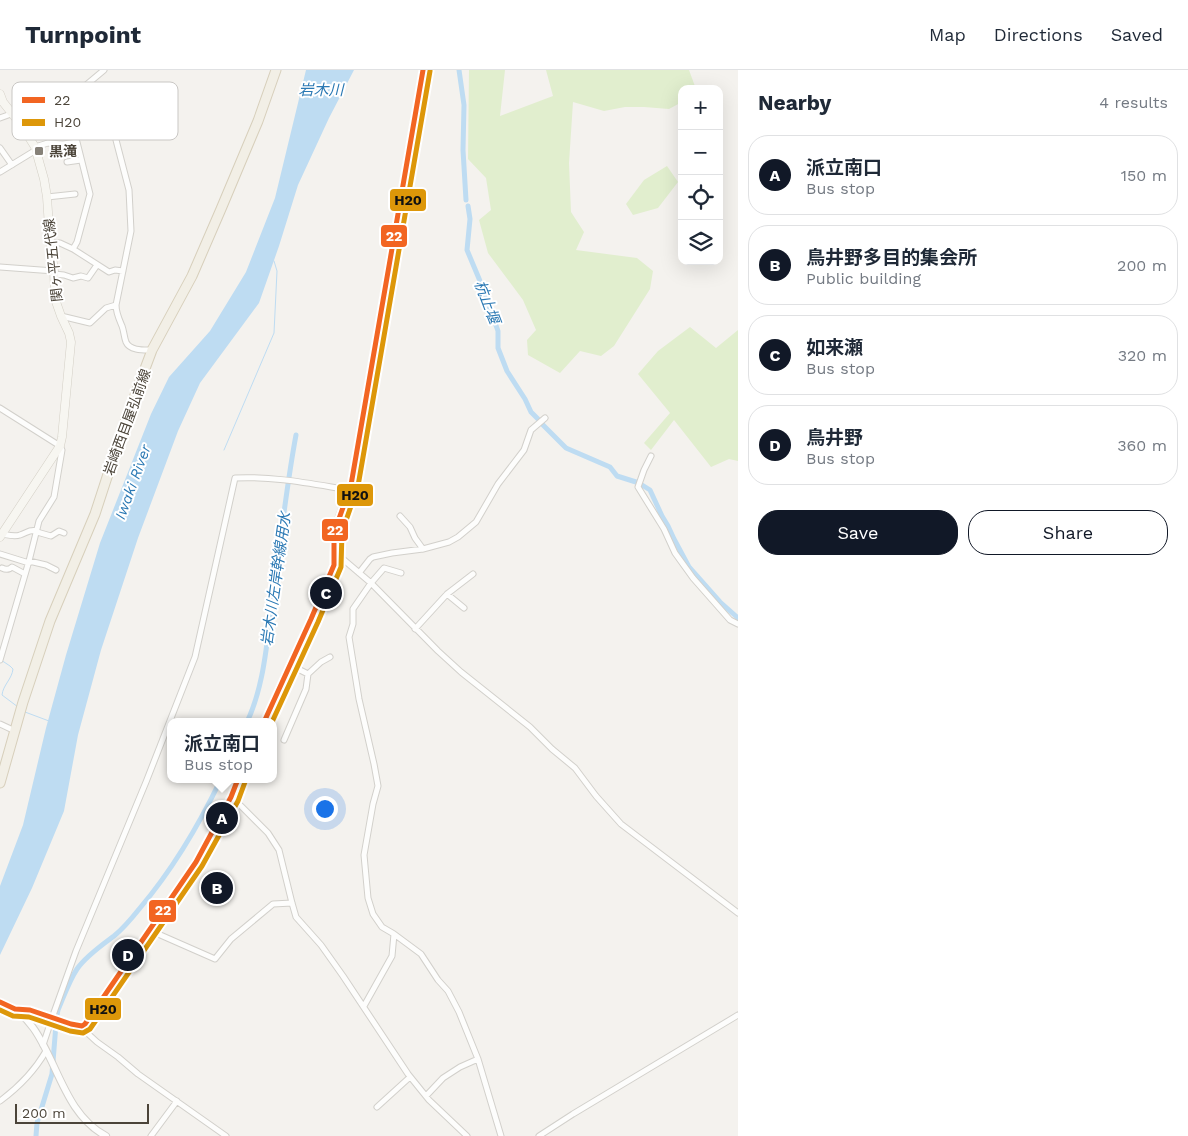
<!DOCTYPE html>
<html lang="en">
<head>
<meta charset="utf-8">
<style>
  body { margin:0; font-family:"Work Sans","Noto Sans JP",sans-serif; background:#f2f2f3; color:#1f2937 }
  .controls { position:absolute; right:15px; top:15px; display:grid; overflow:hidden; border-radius:10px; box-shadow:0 5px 20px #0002 }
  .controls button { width:45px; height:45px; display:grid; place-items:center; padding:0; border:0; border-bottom:1px solid #e0e1e3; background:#fff; color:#1f2937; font:25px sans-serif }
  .scale { position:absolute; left:15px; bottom:12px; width:134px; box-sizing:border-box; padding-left:5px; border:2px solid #4b4439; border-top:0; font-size:14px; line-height:18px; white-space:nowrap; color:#4b4439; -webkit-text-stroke:4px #fff; paint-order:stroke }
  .you { position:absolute; left:324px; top:738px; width:18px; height:18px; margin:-12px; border:4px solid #fff; border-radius:50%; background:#1a73e8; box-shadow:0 0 0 8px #1a73e833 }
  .badge { display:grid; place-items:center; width:32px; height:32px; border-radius:50%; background:#111827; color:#fff; font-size:16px; font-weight:700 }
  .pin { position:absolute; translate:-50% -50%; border:2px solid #fff; box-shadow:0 1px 5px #0006 }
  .popup { position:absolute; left:167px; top:648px; width:110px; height:65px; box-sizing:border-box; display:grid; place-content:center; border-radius:10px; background:#fff; filter:drop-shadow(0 1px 4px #0005); font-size:16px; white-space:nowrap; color:#747a83 }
  .popup b { font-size:19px; color:#1f2937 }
  .popup::after { content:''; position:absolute; left:50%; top:100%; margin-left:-10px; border:10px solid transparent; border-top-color:#fff }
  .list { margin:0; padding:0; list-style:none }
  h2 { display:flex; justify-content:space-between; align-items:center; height:65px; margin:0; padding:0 20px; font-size:21px }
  h2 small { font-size:16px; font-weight:400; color:#747a83 }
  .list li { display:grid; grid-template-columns:32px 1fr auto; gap:15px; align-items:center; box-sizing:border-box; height:80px; margin:0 10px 10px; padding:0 10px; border:1px solid #e0e1e3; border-radius:20px }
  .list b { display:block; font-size:19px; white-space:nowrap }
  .list p { margin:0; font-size:16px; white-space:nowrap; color:#747a83 }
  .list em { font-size:16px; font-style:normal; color:#747a83 }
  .actions { display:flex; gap:10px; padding:15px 20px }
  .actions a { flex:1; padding:11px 0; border:1px solid #111827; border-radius:20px; text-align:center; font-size:18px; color:#111827 }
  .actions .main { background:#111827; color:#fff }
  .icon { flex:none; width:28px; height:28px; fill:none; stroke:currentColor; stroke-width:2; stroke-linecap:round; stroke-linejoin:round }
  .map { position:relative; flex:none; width:738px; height:1066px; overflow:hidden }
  header { display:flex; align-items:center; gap:30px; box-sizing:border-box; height:70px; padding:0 25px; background:#fff; border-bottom:1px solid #e0e1e3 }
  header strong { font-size:24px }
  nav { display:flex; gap:28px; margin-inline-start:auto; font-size:18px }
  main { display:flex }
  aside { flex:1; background:#fff }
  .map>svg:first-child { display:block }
  .green { fill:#e1eece }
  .water { fill:#bedcf2 }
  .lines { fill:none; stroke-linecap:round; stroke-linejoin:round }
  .stream { stroke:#bedcf2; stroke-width:1 }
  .canal { stroke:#bedcf2; stroke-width:5 }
  .minor-casing { stroke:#d2d0cb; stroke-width:7 }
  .tertiary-casing { stroke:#d2d0cb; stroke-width:8 }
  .secondary-casing { stroke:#d3cfc5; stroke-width:9 }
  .primary-casing { stroke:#d7cfbb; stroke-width:11 }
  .minor { stroke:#fdfdfc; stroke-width:5 }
  .tertiary { stroke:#fdfdfc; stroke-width:6 }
  .secondary { stroke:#f7f6f1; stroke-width:8 }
  .primary { stroke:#f2efe6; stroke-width:9 }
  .bus-1-casing { stroke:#fff; stroke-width:9 }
  .bus-2-casing { stroke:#fff; stroke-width:9 }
  .bus-1 { stroke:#f26522; stroke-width:5 }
  .bus-2 { stroke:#dd9709; stroke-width:5 }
  .poi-dot { fill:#868178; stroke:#fff; stroke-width:2 }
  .labels { text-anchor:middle; stroke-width:4; stroke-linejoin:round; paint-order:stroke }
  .poi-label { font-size:14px; font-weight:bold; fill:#4b4439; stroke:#fff; text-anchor:start }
  .street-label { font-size:14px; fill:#4b4439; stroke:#fff }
  .water-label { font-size:15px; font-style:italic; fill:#2b79b4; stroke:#fff }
  .key { fill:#fff; stroke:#c9c7c4; stroke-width:1 }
  .key-label { font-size:14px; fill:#4b4439 }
  .line-badge { stroke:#fff; stroke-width:2 }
  .badge-label { font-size:14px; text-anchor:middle; font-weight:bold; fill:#fff }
  .pale-badge-label { font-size:14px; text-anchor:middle; font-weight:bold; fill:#111 }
</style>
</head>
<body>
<header>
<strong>Turnpoint</strong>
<nav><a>Map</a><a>Directions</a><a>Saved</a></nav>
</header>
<main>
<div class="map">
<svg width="738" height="1066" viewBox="0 0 738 1066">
  <rect width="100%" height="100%" fill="#f4f2ee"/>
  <path class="green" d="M469,0h36l-5,46 53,-20 -7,-26h143l7,19h-14v13l-13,7 -25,-2h-19l-21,4 -31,-9 -4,61 2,49 13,20 -8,18 61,8 16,13 -3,18 -36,57 -13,10 -21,-5 -20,22 -32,-18 -1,-15 9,-10 -13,-30 -35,-47 -9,-33 12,-10 -5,-32 -18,-19z
    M667,96l11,16 -20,26 -25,7 -7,-11 18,-24z
    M690,257l26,21 22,-18v131l-9,-2 -18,8 -37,-47 -23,30 -7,-7 26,-30 -32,-39 20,-23z"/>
  <path class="water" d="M306,0h48l-25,48 -31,67 -19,61 -20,57 -59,80 -22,48 -40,107 -37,112 -23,85 -14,76 -32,77 -32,67v-69l23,-61 23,-97 20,-73 34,-112 51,-129 18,-37 41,-46 36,-59 29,-74z"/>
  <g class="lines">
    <path class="stream" d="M224,380l50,-117 3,-62 -3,-10
      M1,590l9,6 3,3c-1,10 -10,16 -11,26l16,12
      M25,642l24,9"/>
    <path class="canal" d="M459,0l5,35 -1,45 3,50
      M468,136l2,13 -3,31 13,31 18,50v17l9,23 18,28 6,13 7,7
      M543,355l23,23 44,19 7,9 19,6
      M642,415l8,5 12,26 6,10 6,13 15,28 31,35 18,16
      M247,652c16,-34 19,-72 24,-109 8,-59 14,-119 25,-178
      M57,945l1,-5c6,-14 11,-29 19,-41 9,-13 25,-24 37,-33 10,-8 18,-18 26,-28 33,-39 59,-83 81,-129
      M36,1066l1,-13 15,-49 4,-50"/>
    <defs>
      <path id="minor" d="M73,26l11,1 10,2 8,7 10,20 4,14 13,50 2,41 -15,74c0,8 3,14 6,21 2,5 2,11 4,16 4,9 18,8 26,8
        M0,48l11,-4
        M22,56l27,-14 24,-16 31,-26
        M35,77l13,-4 15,1 14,-2 13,52 -13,48 -4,7 -13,-6 -10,-1
        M0,78l12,17
        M67,92l14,-2
        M0,102l36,-22
        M47,127l28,-3
        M73,179l36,23 6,-2 8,1
        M0,197l54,4
        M54,204l10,1 9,3 8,-2 7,2 9,-13
        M61,246l29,7 16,-15 10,-3
        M0,338l60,38 2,4 -8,47 -15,24 -10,40 -29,99
        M651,386l-7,14 -6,17 26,42 11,24 18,25 37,42 8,4
        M400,446l10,11 5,11 8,11
        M37,462l14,4 8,-5 5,2
        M2,464c6,1 12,3 18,1 7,-2 9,-6 17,-4
        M0,484l29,9
        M335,488l9,2 27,23 67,68 23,21 69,55 22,22 23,19 21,28 25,28 117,89
        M29,491l17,4 10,5
        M2,498c4,2 7,2 10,-1l13,7
        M359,503l11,-14 3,-2 19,-4 31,-4 26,-7 9,-5 18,-15 22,-38 26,-34 7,-20 14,-12
        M447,524l17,14
        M415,559l32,-35 26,-20
        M290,595l18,9
        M0,654l15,7
        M284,670l22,-51 2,-15 13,-12 9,-5
        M231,727l10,9 27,27 11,17 13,53 4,14 25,28 22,31 65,98 21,26 38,36
        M149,860l66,29 16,-20 42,-35 19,-1
        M394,864l27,20 17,26 10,11 11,21 19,47 23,77
        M364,936l28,-50 2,-22 -12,-7 -9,-13 -5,-16 -4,-43 9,-51 5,-18 -4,-22 -15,-65 -10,-62 4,-13v-15l18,-26 13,-15 17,5
        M82,956l3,5 12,11 21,15 20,17 88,62
        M43,975l9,-27 24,-67 70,-169 49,-125 40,-179c39,-2 77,6 115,12
        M426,1026l17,-18 17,-11 18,-8
        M0,1031c19,-14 34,-29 46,-50
        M377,1037l33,-30
        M151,1066l26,-35
        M539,1066l34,-22 165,-99"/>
      <path id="tertiary" d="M264,652l47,-103 23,-54c1,-12 -2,-24 1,-35 3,-16 12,-29 16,-45l72,-415
        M0,932c56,19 51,105 106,134
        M15,939l15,1 47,16h5l3,-2 111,-162 35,-65 7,-18"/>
      <path id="secondary" d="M0,24l3,8 19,24 13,21 9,32 3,18 3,45 4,29 1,28 6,17 8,17 2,9 -9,95 -2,9 -60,91"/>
      <path id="primary" d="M0,713l23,-81 27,-81 45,-107 30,-92 27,-72 40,-74 29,-67 37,-88 18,-51"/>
    </defs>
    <use href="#minor" class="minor-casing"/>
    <use href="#tertiary" class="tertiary-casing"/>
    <use href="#secondary" class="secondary-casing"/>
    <use href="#primary" class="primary-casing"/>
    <use href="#minor" class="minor"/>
    <use href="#tertiary" class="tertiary"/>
    <use href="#secondary" class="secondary"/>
    <use href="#primary" class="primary"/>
    <defs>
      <path id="bus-1" d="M264,652l47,-103 23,-54v-27l1,-8 16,-45 72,-415
        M0,932l15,7 15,1 41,14 11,2 3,-2 111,-162 35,-65 7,-18"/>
      <path id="bus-2" d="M272,652l46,-100 23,-55 1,-35 16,-46 72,-415
        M0,940l13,6 16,1 41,14 13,2 7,-4 112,-163 36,-65 7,-19"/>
    </defs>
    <use href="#bus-1" class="bus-1-casing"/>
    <use href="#bus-2" class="bus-2-casing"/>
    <use href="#bus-1" class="bus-1"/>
    <use href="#bus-2" class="bus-2"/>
  </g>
  <rect class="poi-dot" x="34" y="76" width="10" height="10" rx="2.5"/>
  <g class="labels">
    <g class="poi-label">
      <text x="49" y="86">黒滝</text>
    </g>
    <g class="street-label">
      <text transform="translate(53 190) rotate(-96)" y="5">関ヶ平五代線</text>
      <text transform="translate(127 352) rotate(-70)" y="5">岩崎西目屋弘前線</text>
    </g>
    <g class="water-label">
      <text x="321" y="25">岩木川</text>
      <text transform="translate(487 232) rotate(69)" y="5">杭止堰</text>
      <text transform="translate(133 412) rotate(-70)" y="5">Iwaki River</text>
      <text transform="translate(276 509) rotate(-82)" y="5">岩木川左岸幹線用水</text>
    </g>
  </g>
  <rect x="12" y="12" width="166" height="58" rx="8" class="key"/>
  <rect x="22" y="27" width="23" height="6" fill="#f26522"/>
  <rect x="22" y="49" width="23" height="7" fill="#dd9709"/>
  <g class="key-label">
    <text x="54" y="35">22</text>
    <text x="54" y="57">H20</text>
  </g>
  <g class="line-badge">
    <rect x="389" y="118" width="38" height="24" rx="5" fill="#dd9709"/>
    <rect x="380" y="154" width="28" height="24" rx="5" fill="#f26522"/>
    <rect x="336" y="413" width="38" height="24" rx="5" fill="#dd9709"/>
    <rect x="321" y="448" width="28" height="24" rx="5" fill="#f26522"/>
    <rect x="148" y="829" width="29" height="24" rx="5" fill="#f26522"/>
    <rect x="84" y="927" width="38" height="24" rx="5" fill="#dd9709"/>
  </g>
  <g class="badge-label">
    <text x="394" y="171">22</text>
    <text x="335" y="465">22</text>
    <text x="163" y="845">22</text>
  </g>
  <g class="pale-badge-label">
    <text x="408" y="135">H20</text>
    <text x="355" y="430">H20</text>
    <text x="103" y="944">H20</text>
  </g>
</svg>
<div class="controls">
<button>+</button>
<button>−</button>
<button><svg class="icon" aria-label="locate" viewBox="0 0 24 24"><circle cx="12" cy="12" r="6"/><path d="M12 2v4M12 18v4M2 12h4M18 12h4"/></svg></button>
<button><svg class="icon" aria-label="layers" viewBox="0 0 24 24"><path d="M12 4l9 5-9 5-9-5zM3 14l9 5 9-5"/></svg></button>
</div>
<div class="scale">200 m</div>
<div class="you"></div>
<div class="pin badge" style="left:222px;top:748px">A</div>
<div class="popup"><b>派立南口</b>Bus stop</div>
<div class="pin badge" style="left:217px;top:818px">B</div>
<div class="pin badge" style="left:326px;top:523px">C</div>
<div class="pin badge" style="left:128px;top:885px">D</div>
</div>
<aside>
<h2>Nearby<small>4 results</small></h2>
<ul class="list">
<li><span class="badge">A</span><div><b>派立南口</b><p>Bus stop</p></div><em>150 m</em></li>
<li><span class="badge">B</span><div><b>鳥井野多目的集会所</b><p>Public building</p></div><em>200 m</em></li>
<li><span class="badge">C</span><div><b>如来瀬</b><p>Bus stop</p></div><em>320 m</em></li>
<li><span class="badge">D</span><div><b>鳥井野</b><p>Bus stop</p></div><em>360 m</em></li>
</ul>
<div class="actions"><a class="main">Save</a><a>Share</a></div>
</aside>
</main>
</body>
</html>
